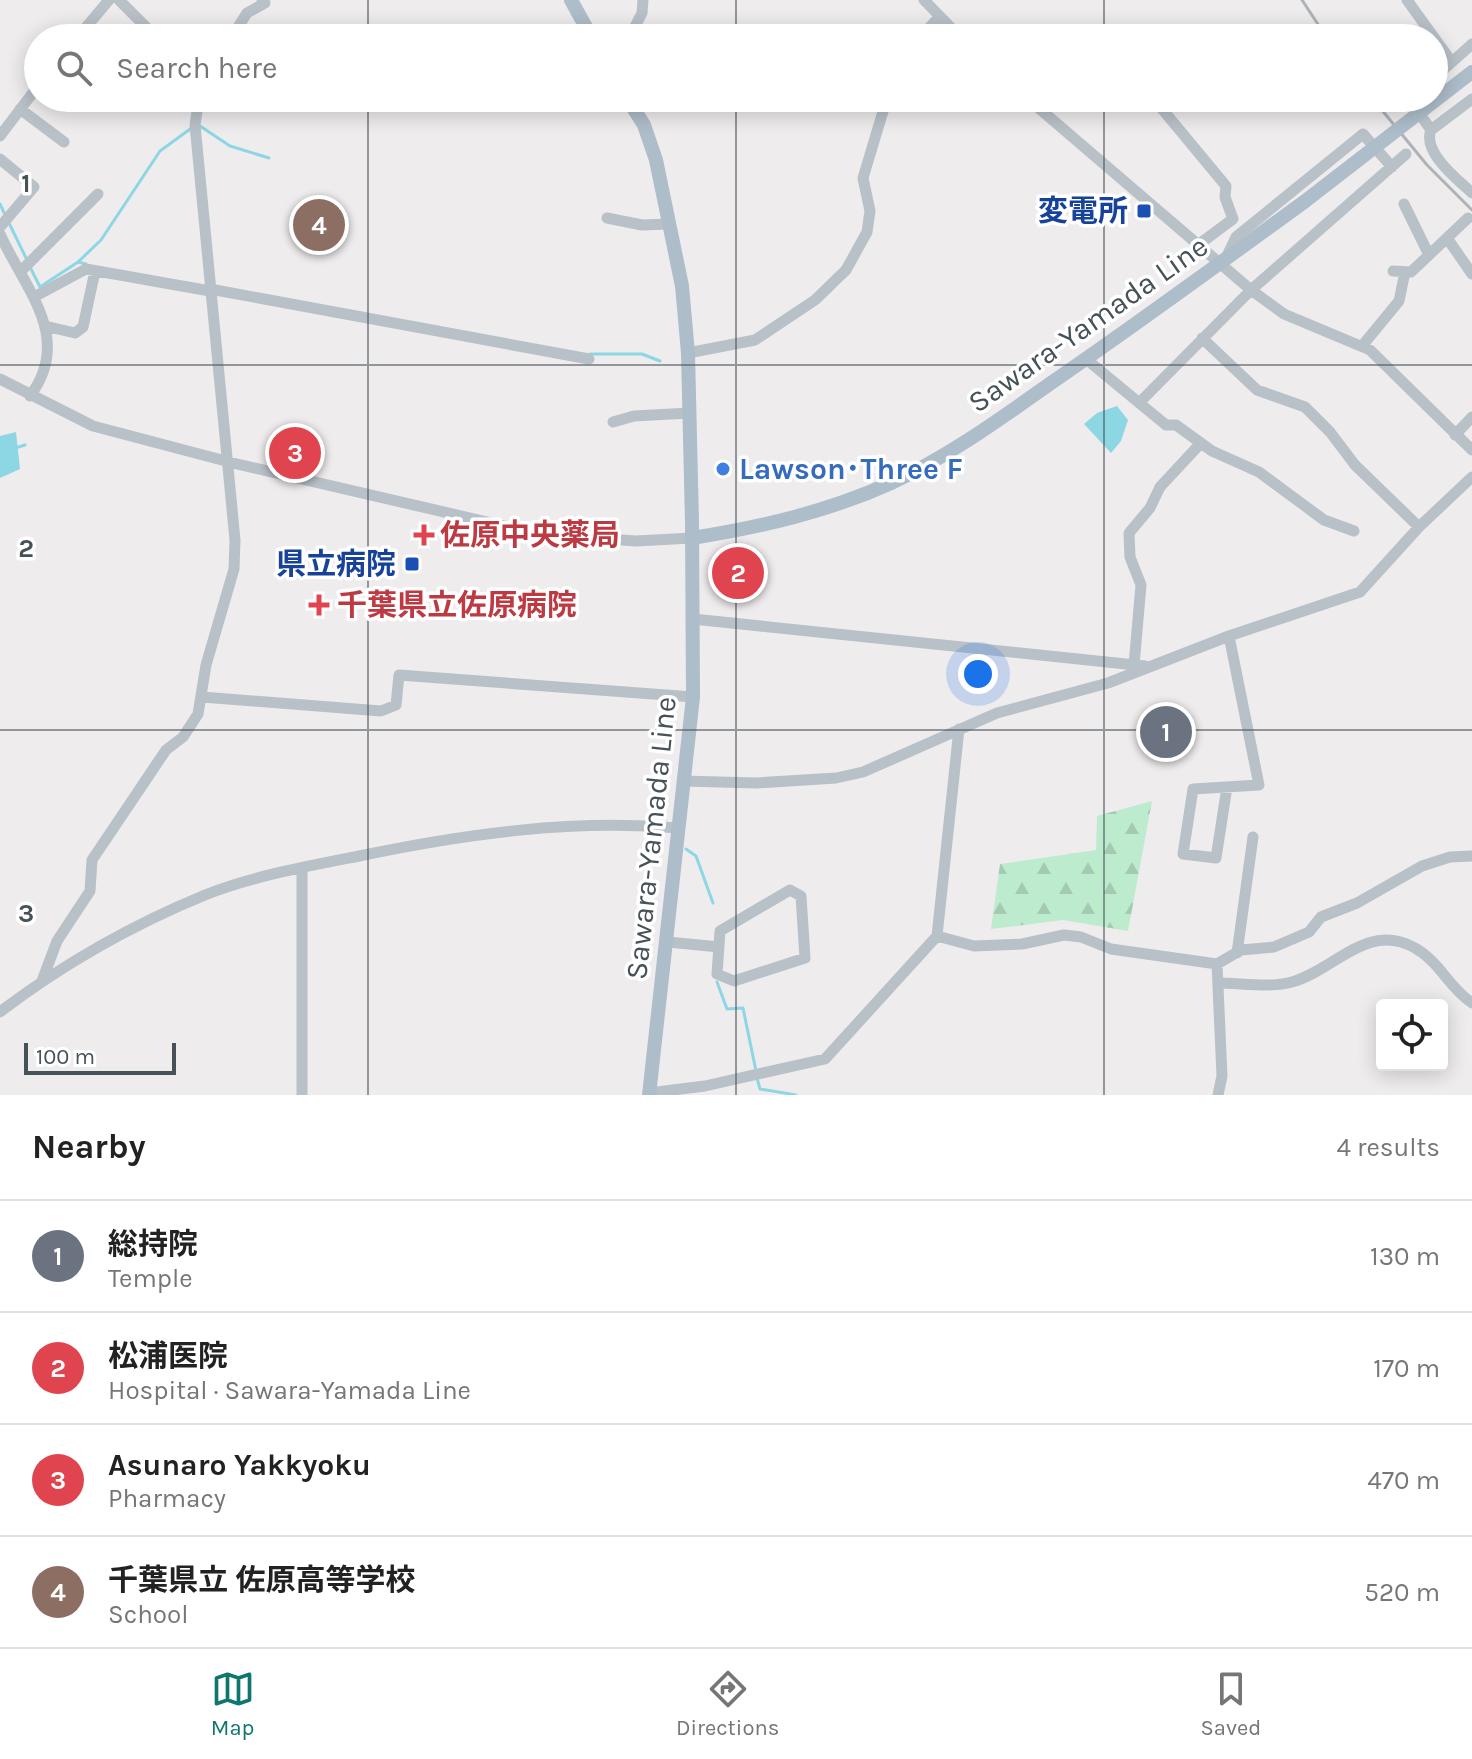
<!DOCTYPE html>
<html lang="en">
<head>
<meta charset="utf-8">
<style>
  body { margin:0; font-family:Karla,"Noto Sans JP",sans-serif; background:#f6f6f6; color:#222 }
  .controls { position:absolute; right:24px; bottom:24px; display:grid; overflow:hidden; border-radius:8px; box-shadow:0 4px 20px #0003 }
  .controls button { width:72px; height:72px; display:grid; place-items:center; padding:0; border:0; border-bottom:2px solid #e0e0e0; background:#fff; color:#222; font:40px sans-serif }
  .scale { position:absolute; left:24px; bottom:20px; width:152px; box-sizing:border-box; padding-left:8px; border:4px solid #465158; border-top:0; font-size:22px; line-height:28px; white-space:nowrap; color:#465158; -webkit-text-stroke:6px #fff; paint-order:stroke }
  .you { position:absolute; left:978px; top:674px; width:28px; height:28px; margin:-20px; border:6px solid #fff; border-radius:50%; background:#1a73e8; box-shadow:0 0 0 12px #1a73e833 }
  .badge { display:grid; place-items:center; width:52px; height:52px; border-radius:50%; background:#0f766e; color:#fff; font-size:26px; font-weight:700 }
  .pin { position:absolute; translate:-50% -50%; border:4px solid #fff; box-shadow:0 2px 8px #0006 }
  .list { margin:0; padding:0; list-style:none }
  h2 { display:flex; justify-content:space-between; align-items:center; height:104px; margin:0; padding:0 32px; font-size:34px }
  h2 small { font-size:26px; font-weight:400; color:#767676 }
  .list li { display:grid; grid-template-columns:52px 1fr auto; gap:24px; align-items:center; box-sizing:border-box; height:112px; padding:0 32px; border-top:2px solid #e0e0e0 }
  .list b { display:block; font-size:30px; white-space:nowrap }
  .list p { margin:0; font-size:26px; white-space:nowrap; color:#767676 }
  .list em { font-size:26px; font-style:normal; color:#767676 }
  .icon { flex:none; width:44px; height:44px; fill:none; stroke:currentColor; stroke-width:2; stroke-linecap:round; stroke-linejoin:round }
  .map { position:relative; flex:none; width:1472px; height:1095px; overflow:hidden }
  .search { position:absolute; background:#fff; box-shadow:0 4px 20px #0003; left:24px; right:24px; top:24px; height:88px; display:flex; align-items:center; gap:20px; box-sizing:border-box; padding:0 28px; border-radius:44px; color:#767676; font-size:30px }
  .sheet { height:552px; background:#fff }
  nav { display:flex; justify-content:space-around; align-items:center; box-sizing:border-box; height:112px; border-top:2px solid #e0e0e0; background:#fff; font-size:22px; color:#767676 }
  nav a { display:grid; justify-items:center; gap:4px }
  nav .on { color:#0f766e }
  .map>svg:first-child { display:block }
  .forest { fill:url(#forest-firs) }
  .water { fill:#8dd6e4 }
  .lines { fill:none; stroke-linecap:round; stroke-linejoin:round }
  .stream { stroke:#8dd6e4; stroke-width:3 }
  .minor { stroke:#b9c1c8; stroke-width:11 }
  .major { stroke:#aebdca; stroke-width:14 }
  .rail { stroke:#afb2b6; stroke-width:3 }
  .major-bridge { stroke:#aebdca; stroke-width:14 }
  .grid { fill:none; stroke:#465158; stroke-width:2; stroke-opacity:0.55 }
  .transit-dot { fill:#1a4fb4; stroke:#fff; stroke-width:3 }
  .shop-dot { fill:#3f7fe0; stroke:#fff; stroke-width:3 }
  .health-dot { fill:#e0444e; stroke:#fff; stroke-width:3 }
  .labels { text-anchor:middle; stroke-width:7; stroke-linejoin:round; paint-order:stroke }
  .transit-label { font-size:30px; font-weight:bold; fill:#164399; stroke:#fff; text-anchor:end }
  .street-label { font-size:30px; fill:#465158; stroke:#fff }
  .shop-label { font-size:30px; font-weight:bold; fill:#366cbe; stroke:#fff; text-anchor:start }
  .health-label { font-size:30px; font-weight:bold; fill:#be3a42; stroke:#fff; text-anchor:start }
  .grid-label { font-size:26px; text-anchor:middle; font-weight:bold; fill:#465158; stroke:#fff; stroke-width:7; stroke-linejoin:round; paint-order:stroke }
</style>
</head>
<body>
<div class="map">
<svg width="1472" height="1095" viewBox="0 0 1472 1095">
  <defs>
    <pattern id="forest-firs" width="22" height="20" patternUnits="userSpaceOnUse" patternTransform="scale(2)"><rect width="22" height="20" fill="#bdebcd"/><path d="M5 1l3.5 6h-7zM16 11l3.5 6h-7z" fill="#a4cbb2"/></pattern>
  </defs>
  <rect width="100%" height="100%" fill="#efeced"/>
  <path class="forest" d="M1152,801l-24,130 -65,-11 -72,9 9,-65 96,-14 1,-34z"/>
  <path class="water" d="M1117,406l11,14 -7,21 -10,12 -27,-29 13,-11z
    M16,432l4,37 -20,9v-42z"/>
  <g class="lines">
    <path class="stream" d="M200,126l30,20 39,12
      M0,204l6,13
      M9,223l18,37
      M78,262l23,-22 59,-89 33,-24
      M30,267l10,20 38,-25 8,2
      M590,354h52l18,7
      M15,448l10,-3
      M686,849l10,7 17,47
      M717,982l10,27 16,-1 13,63
      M757,1078l3,11 36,6"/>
    <path class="minor" d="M119,0l38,38
      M924,0l37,38
      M1407,0l44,61
      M77,38l32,-38
      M231,38l16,-25 18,-10 -3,-3
      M629,38l13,-25 1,-13
      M920,38l20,-22
      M1434,78l38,-34
      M1027,98l224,192 33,24 86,36 102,100
      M1153,98l73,88 -1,11 8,22 -35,26
      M1413,98l-3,2 21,30
      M1472,99l-41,31c-9,22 26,49 41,63
      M20,109l44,33
      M1041,110l30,-12
      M0,136l38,-50
      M0,159l34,28 -34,40
      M1404,204l25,51
      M607,218l35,7 27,-1
      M0,234c24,54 74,103 30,162
      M1447,238l25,36
      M1225,260l11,-23 127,-103 29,33
      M21,271l77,-77
      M1393,271l18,1 57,-54
      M210,289l379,70
      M34,297l52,-28 124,22
      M45,326l30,7 8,-6 12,-56
      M1202,338l55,52 48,17 25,25 25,33 64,62
      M1362,346l37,-45 6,-29
      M688,353l67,-13 60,-40 31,-30 21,-38 3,-21 -7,-33 24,-80
      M1086,359l80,66h10l36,26 47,21 65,48 30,11
      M0,379l93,47 144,38 302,70 97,7 56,-3
      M1140,402l111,-112 155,-136
      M613,422l21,-6 56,-3
      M1455,435l17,-18
      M693,619l452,47
      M1134,665l7,-80 -11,-28 -1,-24 21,-25 10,-21 40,-43
      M202,697l179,14 15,-6 3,-30 294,22
      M683,781l73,2 80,-5 27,-6 134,-59 111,-30 121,-47 131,-44 59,-65 53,-50
      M1227,787l-11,71 -33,-4 10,-65 66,-4 -30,-149
      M790,890l11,6 4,62 -71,23 -17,-7 3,-43z
      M937,936l37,10 48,-2 42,-9 17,2 30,12 106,15 24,-14 33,-3 35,-15 12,-15 36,-14 65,-37 28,-9 22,-1
      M668,942l51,5
      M1237,953l16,-116
      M1217,964l5,112 -4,19
      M42,981l15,-40 33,-50 2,-31 74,-110 17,-13 15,-23 8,-49 28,-96 1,-29 -40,-415 4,-27
      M1218,983c23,0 53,5 74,-1 43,-12 75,-61 123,-34 25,14 34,40 57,55
      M0,1012c63,-48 132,-87 205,-117 48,-19 103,-29 154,-39 106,-22 211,-37 320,-28
      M649,1093l56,-7 120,-27 112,-123 22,-207
      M302,1095v-227"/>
    <path class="major" d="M571,0l21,38
      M627,98l17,27 12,35 26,126 6,67 4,169 1,175 -44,398
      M692,538c69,-11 135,-26 199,-55 57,-26 109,-64 160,-100 86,-59 169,-120 253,-181"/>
    <path class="rail" d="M1302,0l25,38
      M1372,98l55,67 45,45"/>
    <path class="major-bridge" d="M1304,202l168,-130"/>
  </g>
  <path class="grid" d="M368,0v38M736,0v38M1104,0v38M368,98v997M736,98v997M1104,98v997M0,365h1472M0,730h1472"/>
  <g class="transit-dot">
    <rect x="1136" y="203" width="16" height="16" rx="4"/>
    <rect x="404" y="556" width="16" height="16" rx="4"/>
  </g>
  <circle class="shop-dot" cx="723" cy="469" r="8"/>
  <g class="health-dot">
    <path d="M420 523h8v8h8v8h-8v8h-8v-8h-8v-8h8z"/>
    <path d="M315 593h8v8h8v8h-8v8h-8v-8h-8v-8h8z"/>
  </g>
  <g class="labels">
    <g class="transit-label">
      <text x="1128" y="221">変電所</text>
      <text x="396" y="574">県立病院</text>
    </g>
    <g class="street-label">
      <text transform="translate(1088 324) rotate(-35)" y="10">Sawara-Yamada Line</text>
      <text transform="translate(651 838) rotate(-84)" y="10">Sawara-Yamada Line</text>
    </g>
    <g class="shop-label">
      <text x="739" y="479">Lawson･Three F</text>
    </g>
    <g class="health-label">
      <text x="440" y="545">佐原中央薬局</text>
      <text x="337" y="615">千葉県立佐原病院</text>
    </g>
  </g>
  <g class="grid-label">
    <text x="26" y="192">1</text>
    <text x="26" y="557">2</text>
    <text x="26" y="922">3</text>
  </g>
</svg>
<div class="controls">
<button><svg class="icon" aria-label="locate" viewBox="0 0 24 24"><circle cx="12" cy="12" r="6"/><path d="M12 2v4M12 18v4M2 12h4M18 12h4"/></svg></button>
</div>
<div class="scale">100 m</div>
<div class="you"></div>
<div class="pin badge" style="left:1166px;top:732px;background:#6b7280">1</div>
<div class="pin badge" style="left:738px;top:573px;background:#e0444e">2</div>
<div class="pin badge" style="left:295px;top:453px;background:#e0444e">3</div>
<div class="pin badge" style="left:319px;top:225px;background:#8d6e63">4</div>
<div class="search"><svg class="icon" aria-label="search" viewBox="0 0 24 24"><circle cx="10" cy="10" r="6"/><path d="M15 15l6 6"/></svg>Search here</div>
</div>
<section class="sheet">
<h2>Nearby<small>4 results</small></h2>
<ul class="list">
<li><span class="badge" style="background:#6b7280">1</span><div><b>総持院</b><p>Temple</p></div><em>130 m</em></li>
<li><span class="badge" style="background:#e0444e">2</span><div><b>松浦医院</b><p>Hospital · Sawara-Yamada Line</p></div><em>170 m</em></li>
<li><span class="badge" style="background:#e0444e">3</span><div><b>Asunaro Yakkyoku</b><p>Pharmacy</p></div><em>470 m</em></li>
<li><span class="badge" style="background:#8d6e63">4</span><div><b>千葉県立 佐原高等学校</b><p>School</p></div><em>520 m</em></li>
</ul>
</section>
<nav>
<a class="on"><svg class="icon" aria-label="map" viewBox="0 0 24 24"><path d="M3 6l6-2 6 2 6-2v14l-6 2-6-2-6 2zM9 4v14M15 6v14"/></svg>Map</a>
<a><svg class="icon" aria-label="directions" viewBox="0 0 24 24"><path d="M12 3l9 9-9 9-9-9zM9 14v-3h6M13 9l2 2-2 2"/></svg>Directions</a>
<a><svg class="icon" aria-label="saved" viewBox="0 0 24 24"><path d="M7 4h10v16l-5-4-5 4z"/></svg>Saved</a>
</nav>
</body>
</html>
